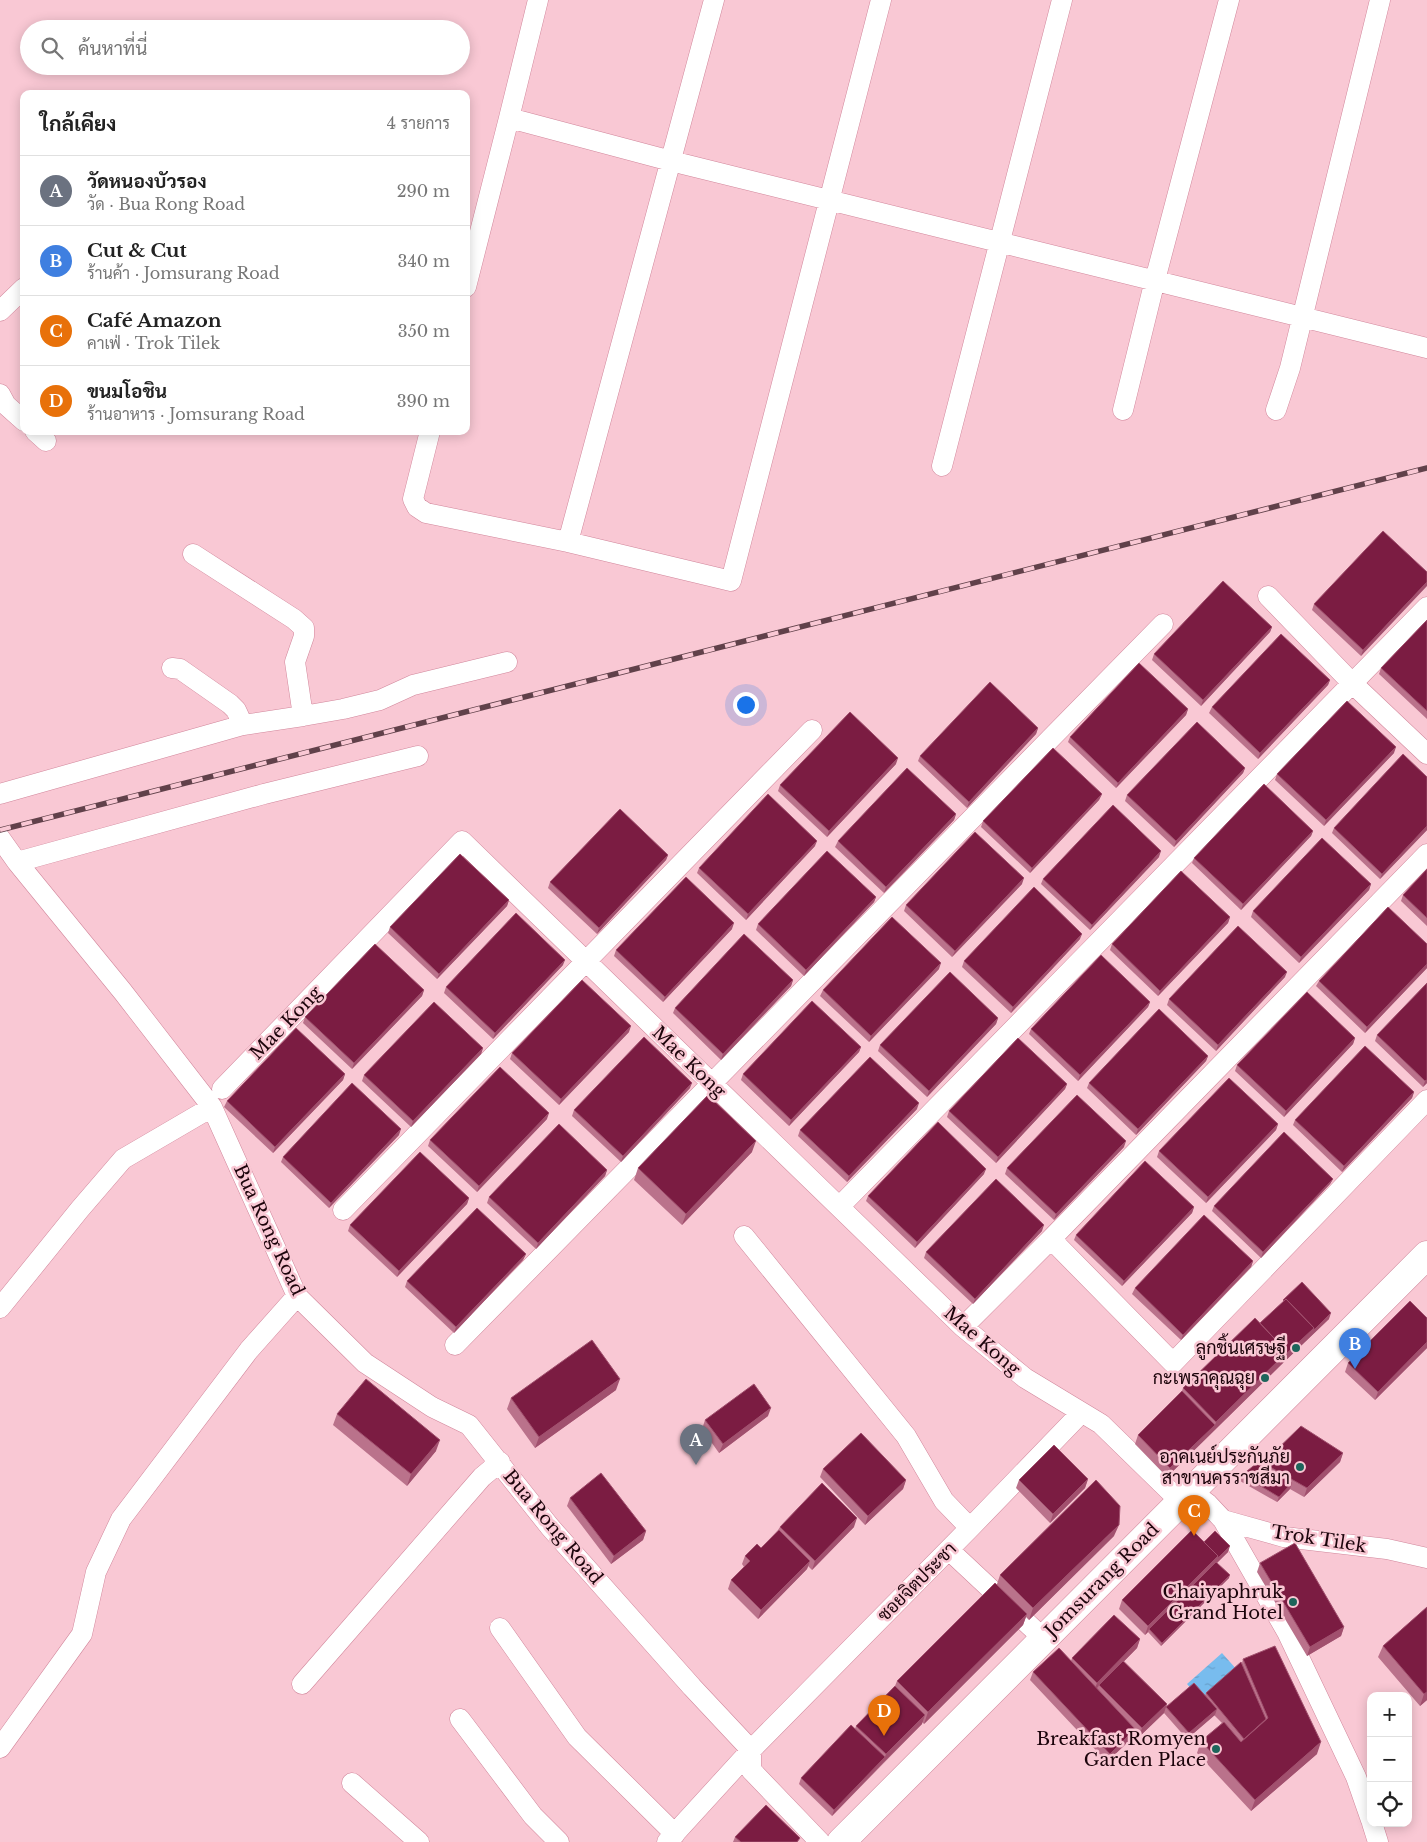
<!DOCTYPE html>
<html lang="th">
<head>
<meta charset="utf-8">
<style>
  body { margin:0; font-family:"Libre Baskerville",Sarabun,serif; background:#f6f6f6; color:#222 }
  .controls { position:absolute; right:15px; bottom:15px; display:grid; overflow:hidden; border-radius:10px; box-shadow:0 2px 12px #0003 }
  .controls button { width:45px; height:45px; display:grid; place-items:center; padding:0; border:0; border-bottom:1px solid #e0e0e0; background:#fff; color:#222; font:25px sans-serif }
  .you { position:absolute; left:745px; top:704px; width:18px; height:18px; margin:-12px; border:4px solid #fff; border-radius:50%; background:#1a73e8; box-shadow:0 0 0 8px #1a73e833 }
  .badge { display:grid; place-items:center; width:32px; height:32px; border-radius:50%; background:#d93025; color:#fff; font-size:16px; font-weight:700 }
  .pin { position:absolute; translate:-50% -41px; filter:drop-shadow(0 1px 2px #0008) }
  .pin::after { content:''; position:absolute; top:26px; width:18px; height:15px; background:inherit; clip-path:polygon(0 0,100% 0,50% 100%) }
  .list { margin:0; padding:0; list-style:none }
  h2 { display:flex; justify-content:space-between; align-items:center; height:65px; margin:0; padding:0 20px; font-size:21px }
  h2 small { font-size:16px; font-weight:400; color:#767676 }
  .list li { display:grid; grid-template-columns:32px 1fr auto; gap:15px; align-items:center; box-sizing:border-box; height:70px; padding:0 20px; border-top:1px solid #e0e0e0 }
  .list b { display:block; font-size:19px; white-space:nowrap }
  .list p { margin:0; font-size:16px; white-space:nowrap; color:#767676 }
  .list em { font-size:16px; font-style:normal; color:#767676 }
  .icon { flex:none; width:28px; height:28px; fill:none; stroke:currentColor; stroke-width:2; stroke-linecap:round; stroke-linejoin:round }
  .map { position:relative; flex:none; width:1427px; height:1842px; overflow:hidden }
  .search { position:absolute; background:#fff; box-shadow:0 2px 12px #0003; left:20px; top:20px; width:450px; height:55px; display:flex; align-items:center; gap:12px; box-sizing:border-box; padding:0 18px; border-radius:28px; color:#767676; font-size:19px }
  .panel { position:absolute; background:#fff; box-shadow:0 2px 12px #0003; left:20px; top:90px; width:450px; height:345px; border-radius:10px }
  .map>svg:first-child { display:block }
  .water { fill:url(#water-ripples) }
  .lines { fill:none; stroke-linecap:round; stroke-linejoin:round }
  .street-casing { stroke:#d1869b; stroke-width:21 }
  .secondary-casing { stroke:#d1869b; stroke-width:29 }
  .street { stroke:#fff; stroke-width:20 }
  .secondary { stroke:#fff; stroke-width:28 }
  .rail-casing { stroke:#61414a; stroke-width:5.5 }
  .rail { stroke:#f9c8d4; stroke-width:4; stroke-dasharray:11; stroke-linecap:butt }
  .wall { fill:#ba728b }
  .shaded-wall { fill:#a1506e }
  .building { fill:#7b1c42; stroke:#a1506e }
  .poi-dot { fill:#1d655b; stroke:#f9c8d4; stroke-width:2 }
  .labels { text-anchor:middle; stroke-width:5; stroke-linejoin:round; paint-order:stroke }
  .street-label { font-size:18px; fill:#1c040b; stroke:#f9c8d4 }
  .poi-label { font-size:18px; fill:#1c040b; stroke:#f9c8d4; text-anchor:end }
</style>
</head>
<body>
<div class="map">
<svg width="1427" height="1842" viewBox="0 0 1427 1842">
  <defs>
    <pattern id="water-ripples" width="26" height="14" patternUnits="userSpaceOnUse" patternTransform="scale(1.25)"><rect width="26" height="14" fill="#78bcee"/><path d="M2 4q2-2 4 0t4 0M15 11q2-2 4 0t4 0" fill="none" stroke="#67a0cb"/></pattern>
  </defs>
  <rect width="100%" height="100%" fill="#f9c8d4"/>
  <path class="water" d="M1222,1653l16,18 -35,31 -16,-18z"/>
  <g class="lines">
    <defs>
      <path id="street" d="M538,0l-29,118 162,43 756,187
        M714,0l-146,542 163,39 150,-581
        M466,287l43,-169
        M0,311l24,-23
        M0,394l6,11 18,16
        M1123,410l32,-130 74,-280
        M1276,410l14,-42 90,-368
        M35,431l11,10
        M430,431l-17,68 4,8 9,6 142,29
        M942,466l120,-466
        M193,554l101,65 10,9v8l-9,26 8,54 -60,9
        M1268,596l84,87 75,71
        M303,716l40,-7 37,-9 33,-15 94,-23
        M0,794l243,-69 -7,-15 -6,-6 -50,-35 -8,-1
        M0,838l17,24 106,130 89,115 85,189 68,67 67,44 37,18 81,102 142,160 59,63v20l69,72
        M17,862l247,-68 154,-38
        M222,1089l240,-248 501,486 62,51 76,46 80,78
        M840,1206l587,-599
        M343,1210l469,-480
        M744,1236l162,200 38,65 26,27
        M1051,1239l122,124 254,-263
        M0,1308l80,-99 43,-50 89,-52
        M963,1327l88,-88 376,-385
        M455,1345l708,-721
        M1192,1492l16,12 15,16 61,17 103,12 40,9
        M1223,1520l64,112 69,145 15,43
        M949,1550l95,89
        M500,1628l77,109 98,97
        M302,1684l180,-207 18,-15
        M460,1719l73,97 26,26
        M0,1748l82,-114 14,-62 25,-53 128,-169 48,-54
        M352,1783l67,59
        M1372,1823l6,19
        M667,1842l84,-92 219,-222 111,-115"/>
      <path id="secondary" d="M841,1842l586,-587"/>
    </defs>
    <use href="#street" class="street-casing"/>
    <use href="#secondary" class="secondary-casing"/>
    <use href="#street" class="street"/>
    <use href="#secondary" class="secondary"/>
    <defs>
      <path id="rail" d="M0,830l1427,-362"/>
    </defs>
    <use href="#rail" class="rail-casing"/>
    <use href="#rail" class="rail"/>
  </g>
  <path class="wall" d="M1427,572l-66,84 -49,-46 2,-6z
    M1427,620v99l-48,-45 2,-6z
    M1272,627l-2,5 -69,74 -49,-46 2,-6z
    M1330,680l-2,5 -70,74 -49,-46 3,-6z
    M1188,709l-2,6 -70,73 -48,-46 2,-5z
    M1038,728l-2,6 -69,74 -49,-47 2,-5z
    M1394,753l-70,73 -49,-46 2,-6z
    M896,764l-69,73 -49,-46 2,-6z
    M1245,768l-2,5 -69,74 -49,-46 2,-6z
    M1427,777v53l-47,49 -48,-46 2,-5z
    M1102,794l-3,6 -69,73 -49,-46 2,-6z
    M956,814l-2,6 -70,73 -49,-46 3,-6z
    M1313,831l-2,5 -70,74 -49,-47 2,-5z
    M815,846l-69,74 -49,-47 2,-5z
    M668,855l-2,5 -69,74 -49,-46 2,-6z
    M1159,857l-69,73 -49,-46 2,-5z
    M1427,869v57l-26,-25 2,-6z
    M1022,884l-70,73 -48,-46 2,-6z
    M1371,884l-2,6 -70,73 -48,-46 2,-6z
    M876,897l-2,5 -70,74 -48,-46 2,-6z
    M509,900l-2,6 -70,73 -49,-46 2,-6z
    M1230,917l-2,6 -70,73 -48,-46 2,-6z
    M732,929l-69,73 -49,-46 2,-6z
    M1080,939l-69,74 -49,-46 2,-6z
    M1427,944v24l-62,65 -49,-47 3,-5z
    M563,965l-70,74 -49,-46 2,-6z
    M939,969l-70,73 -49,-46 3,-6z
    M1285,977l-69,74 -49,-46 2,-6z
    M793,980l-2,6 -70,74 -48,-47 2,-5z
    M424,990l-2,6 -70,73 -49,-46 2,-6z
    M1150,1002l-2,5 -70,74 -49,-47 2,-5z
    M998,1018l-2,6 -69,73 -49,-46 2,-6z
    M629,1032l-70,73 -49,-46 2,-6z
    M1377,1035l50,48 -4,4 -48,-46z
    M1355,1038l-2,6 -69,73 -49,-46 2,-6z
    M861,1047l-2,5 -70,74 -48,-46 2,-6z
    M483,1048l-2,6 -70,73 -49,-46 2,-6z
    M1208,1056l-2,5 -70,74 -49,-47 2,-5z
    M345,1074l-2,6 -70,73 -49,-46 3,-6z
    M1067,1084l-2,5 -69,74 -49,-46 2,-6z
    M690,1088l-69,74 -49,-46 2,-6z
    M1414,1092l-2,6 -70,74 -49,-47 2,-5z
    M917,1109l-70,73 -49,-46 2,-6z
    M547,1119l-70,73 -49,-46 2,-6z
    M1278,1124l-2,6 -70,73 -49,-46 2,-6z
    M399,1135l-70,73 -48,-46 2,-5z
    M1124,1147l-70,73 -49,-46 2,-6z
    M752,1152l-70,73 -48,-45 4,-12z
    M607,1170l-2,6 -69,73 -49,-46 2,-6z
    M984,1174l-69,74 -49,-47 2,-5z
    M1333,1179l-3,5 -69,74 -49,-47 2,-5z
    M469,1198l-2,6 -70,73 -49,-46 2,-6z
    M1194,1207l-2,6 -70,73 -48,-46 2,-5z
    M1042,1231l-69,73 -49,-46 2,-6z
    M526,1254l-3,6 -69,73 -49,-46 2,-6z
    M1253,1261l-2,6 -70,73 -49,-46 3,-6z
    M1283,1300l46,19 -46,44 -116,114 -32,-33 3,-9 44,-44 1,-3 77,-65 23,-21z
    M1427,1318v30l-52,52 -30,-28 3,-9z
    M616,1390l-81,58 -28,-39 4,-11z
    M337,1414l99,37 -29,35 -74,-61z
    M768,1416l-49,37 -17,-24 3,-9z
    M1343,1453l-3,9 -36,35 -14,-8 -13,13 -37,-21 2,-6 20,-9 1,-3z
    M823,1469l83,11 -3,9 -38,36 -45,-48z
    M1088,1479l-3,9 -35,35 -34,-35 3,-8z
    M570,1498l76,33 -3,9 -32,24 -44,-58z
    M780,1527h74l-42,43 -4,-4 -1,3 -49,50 -30,-30 3,-9 13,-13 -2,-3 3,-8 16,-8 17,-18z
    M1114,1536l-85,84 -3,-3 -3,8 -99,99 -2,-2v2l-90,92 -33,-32 2,-6 54,-49 1,-3 39,-40 2,-5 100,-97 3,-9z
    M1204,1542l24,10 -11,11 12,15 -68,68 -13,-14 -3,3 -26,-26 3,-9z
    M1260,1563l84,64 -3,9 -34,20 -50,-84z
    M1427,1607v93l-7,6 -42,-49 5,-11z
    M1140,1639l-3,9 -13,13 43,43 -1,3 39,-11 1,-3 36,-30 1,-4 74,95 -66,57 -54,-58 4,-12 21,-18 -8,-8 -27,24 -23,-26 -25,24 -5,-5 -2,6 -25,24 -77,-82 3,-8 38,-11 1,-3z
    M735,1837l64,5h-66z"/>
  <path class="shaded-wall" d="M1427,582v4l-66,70 2,-6z
    M1272,627l-2,5 -69,74 2,-6z
    M1330,680l-2,5 -70,74 2,-6z
    M1188,709l-2,6 -70,73 2,-5z
    M1038,728l-2,6 -69,74 2,-6z
    M1396,747l-2,6 -70,73 2,-6z
    M898,758l-2,6 -69,73 2,-6z
    M1245,768l-2,5 -69,74 2,-6z
    M1102,794l-3,6 -69,73 2,-5z
    M956,814l-2,6 -70,73 2,-6z
    M1427,826v4l-47,49 2,-5z
    M1313,831l-2,5 -70,74 2,-6z
    M817,841l-2,5 -69,74 2,-6z
    M1161,851l-2,6 -69,73 2,-5z
    M668,855l-2,5 -69,74 2,-6z
    M1024,878l-2,6 -70,73 3,-6z
    M1371,884l-2,6 -70,73 2,-6z
    M876,897l-2,5 -70,74 2,-6z
    M509,900l-2,6 -70,73 2,-5z
    M1230,917l-2,6 -70,73 2,-5z
    M734,923l-2,6 -69,73 2,-5z
    M1082,934l-2,5 -69,74 2,-6z
    M565,960l-2,5 -70,74 2,-6z
    M941,963l-2,6 -70,73 2,-6z
    M1427,964v4l-62,65 2,-6z
    M1287,972l-2,5 -69,74 2,-6z
    M793,980l-2,6 -70,74 2,-6z
    M424,990l-2,6 -70,73 2,-6z
    M1150,1002l-2,5 -70,74 2,-6z
    M998,1018l-2,6 -69,73 2,-6z
    M631,1026l-2,6 -70,73 2,-6z
    M1355,1038l-2,6 -69,73 2,-6z
    M861,1047l-2,5 -70,74 2,-6z
    M483,1048l-2,6 -70,73 2,-6z
    M1208,1056l-2,5 -70,74 2,-6z
    M345,1074l-2,6 -70,73 2,-6z
    M1427,1080v3l-4,4 2,-6z
    M692,1083l-2,5 -69,74 2,-6z
    M1067,1084l-2,5 -69,74 2,-6z
    M1414,1092l-2,6 -70,74 2,-6z
    M919,1103l-2,6 -70,73 2,-6z
    M549,1113l-2,6 -70,73 2,-6z
    M1278,1124l-2,6 -70,73 2,-6z
    M401,1129l-2,6 -70,73 2,-5z
    M756,1141l-4,11 -70,73 4,-11z
    M1126,1141l-2,6 -70,73 2,-6z
    M986,1169l-2,5 -69,74 2,-6z
    M607,1170l-2,6 -69,73 2,-6z
    M1333,1179l-3,5 -69,74 2,-6z
    M469,1198l-2,6 -70,73 2,-6z
    M1194,1207l-2,6 -70,73 2,-5z
    M1044,1225l-2,6 -69,73 2,-5z
    M526,1254l-3,6 -69,73 2,-6z
    M1253,1261l-2,6 -70,73 2,-5z
    M1331,1313l-2,6 -46,44 -116,114 3,-9 45,-43 1,-3 71,-70z
    M1427,1342v6l-52,52 3,-8z
    M620,1379l-4,11 -81,58 4,-11z
    M771,1408l-3,8 -49,37 4,-9z
    M440,1440l-4,11 -29,35 4,-12z
    M1343,1453l-3,9 -36,35 3,-9z
    M1088,1479l-3,9 -35,35 3,-9z
    M906,1480l-3,9 -38,36 3,-9z
    M1292,1483l-2,6 -13,13 2,-5z
    M857,1518l-3,9 -42,43 3,-9z
    M1119,1525l-5,11 -85,84 4,-12z
    M646,1531l-3,9 -32,24 3,-8z
    M1230,1546l-2,6 -79,77 -1,3 -3,3 3,-9 70,-70z
    M810,1561l-3,8 -49,50 3,-9z
    M1230,1575l-1,3 -68,68 1,-3z
    M1027,1614l-4,11 -99,99 4,-12z
    M1344,1627l-3,9 -34,20 3,-9z
    M1140,1639l-3,9 -37,38 -1,-1 -1,2 -4,4 3,-8z
    M1427,1692v8l-7,6 4,-12z
    M1167,1704l-3,9 -25,24 3,-9z
    M1217,1709l-2,6 -28,24 2,-6z
    M925,1715l-3,9 -39,39 3,-9z
    M1135,1729l-3,9 -25,24 3,-8z
    M1321,1742l-4,12 -66,57 4,-11z
    M885,1757l-2,6 -51,53 2,-6z"/>
  <path class="building" d="M1383,531l44,41v10l-64,68 -49,-46z
    M1223,581l49,46 -69,73 -49,-46z
    M1427,620v91l-46,-43z
    M1281,634l49,46 -70,73 -48,-46z
    M1139,663l49,46 -70,74 -48,-46z
    M990,682l48,46 -69,74 -49,-46z
    M1347,701l49,46 -70,73 -49,-46z
    M850,712l48,46 -69,73 -49,-46z
    M1197,722l48,46 -69,73 -49,-46z
    M1053,748l49,46 -70,74 -49,-47z
    M1403,754l24,23v49l-45,48 -48,-46z
    M907,768l49,46 -70,73 -48,-46z
    M1264,784l49,47 -70,73 -49,-46z
    M768,794l49,47 -69,73 -49,-46z
    M1113,805l48,46 -69,74 -49,-46z
    M620,809l48,46 -69,73 -49,-46z
    M975,832l49,46 -69,73 -49,-46z
    M1322,838l49,46 -70,73 -48,-46z
    M827,851l49,46 -70,73 -48,-46z
    M460,854l49,46 -70,74 -49,-47z
    M1427,869v49l-24,-23z
    M1181,871l49,46 -70,74 -48,-47z
    M686,877l48,46 -69,74 -49,-47z
    M1034,887l48,47 -69,73 -49,-46z
    M1388,907l39,37v20l-60,63 -48,-46z
    M516,913l49,47 -70,73 -49,-46z
    M892,917l49,46 -70,73 -48,-46z
    M1238,926l49,46 -69,73 -49,-46z
    M744,934l49,46 -70,74 -48,-46z
    M375,944l49,46 -70,73 -49,-46z
    M1101,955l49,47 -70,73 -49,-46z
    M950,972l48,46 -69,73 -49,-46z
    M582,980l49,46 -70,73 -49,-46z
    M1427,983v97l-2,1 -48,-46z
    M1307,992l48,46 -69,73 -49,-46z
    M812,1001l49,46 -70,73 -48,-46z
    M434,1002l49,46 -70,73 -49,-46z
    M1159,1009l49,47 -70,73 -49,-46z
    M296,1028l49,46 -70,73 -48,-46z
    M644,1037l48,46 -69,73 -49,-46z
    M1018,1038l49,46 -69,73 -49,-46z
    M1365,1046l49,46 -70,74 -49,-46z
    M870,1057l49,46 -70,73 -49,-46z
    M500,1067l49,46 -70,73 -49,-46z
    M1229,1078l49,46 -70,73 -49,-46z
    M352,1083l49,46 -70,74 -48,-46z
    M708,1095l48,46 -70,73 -48,-46z
    M1077,1095l49,46 -70,73 -49,-46z
    M938,1122l48,47 -69,73 -49,-46z
    M559,1124l48,46 -69,73 -49,-46z
    M1284,1132l49,47 -70,73 -49,-46z
    M420,1152l49,46 -70,73 -49,-46z
    M1145,1161l49,46 -70,74 -48,-46z
    M996,1179l48,46 -69,74 -49,-47z
    M477,1208l49,46 -70,73 -49,-46z
    M1204,1215l49,46 -70,74 -48,-47z
    M1302,1282l29,31 -18,18 1,-3 -28,-29 -2,2 -1,-1z
    M1286,1299l28,29 -28,26 1,-2 -27,-29z
    M1410,1301l17,17v24l-49,50 -30,-29z
    M1255,1318l32,34 -71,70 -33,-34z
    M592,1340l28,39 -81,58 -28,-39z
    M366,1379l74,61 -29,34 -74,-60z
    M754,1384l17,24 -48,36 -18,-24z
    M1182,1391l33,34 -45,43 -32,-33z
    M1301,1426l42,27 -36,35 -44,-25z
    M861,1433l45,47 -38,36 -45,-47z
    M1054,1445l34,34 -35,35 -34,-34z
    M1257,1463l35,20 -13,14 -37,-22z
    M601,1473l45,58 -32,25 -44,-58z
    M1096,1480l24,26 -1,19 -86,83 -33,-33z
    M822,1483l35,35 -42,43 -35,-34z
    M779,1530l31,31 -49,49 -30,-30 19,-19 -5,-5 12,-12 4,4z
    M1192,1530l26,26 -70,70 -26,-26z
    M1215,1531l15,15 -13,13 1,-3 -14,-14z
    M1295,1543l49,84 -34,20 -50,-84z
    M1216,1562l14,13 -68,68 -13,-14z
    M995,1583l32,31 -99,98 -31,-31z
    M1427,1607v85l-3,2 -41,-48z
    M1114,1615l26,24 -43,44 -25,-25z
    M1275,1646l46,96 -66,58 -54,-59 23,-19 17,20 27,-24 -25,-59z
    M1059,1648l76,81 -25,25 -77,-82z
    M1123,1661l44,43 -25,24 -43,-43z
    M1241,1662l25,57 -22,20 -38,-46z
    M1194,1683l23,26 -28,24 -23,-26z
    M895,1686l30,29 -39,39 -30,-28z
    M851,1725l34,32 -51,53 -33,-32z
    M766,1805l34,33 -3,4h-56l-6,-5z"/>
  <g class="poi-dot">
    <circle cx="1296" cy="1348" r="5"/>
    <circle cx="1265" cy="1378" r="5"/>
    <circle cx="1300" cy="1467" r="5"/>
    <circle cx="1293" cy="1602" r="5"/>
    <circle cx="1216" cy="1749" r="5"/>
  </g>
  <g class="labels">
    <g class="street-label">
      <text transform="translate(286 1023) rotate(-46)" y="6">Mae Kong</text>
      <text transform="translate(689 1062) rotate(44)" y="6">Mae Kong</text>
      <text transform="translate(269 1230) rotate(65)" y="6">Bua Rong Road</text>
      <text transform="translate(982 1341) rotate(41)" y="6">Mae Kong</text>
      <text transform="translate(553 1527) rotate(50)" y="6">Bua Rong Road</text>
      <text transform="translate(1319 1539) rotate(9)" y="6">Trok Tilek</text>
      <text transform="translate(1102 1580) rotate(-45)" y="6">Jomsurang Road</text>
      <text transform="translate(917 1582) rotate(-45)" y="6">ซอยจิตประชา</text>
    </g>
    <g class="poi-label">
      <text x="1286" y="1354">ลูกชิ้นเศรษฐี</text>
      <text x="1255" y="1384">กะเพราคุณฉุย</text>
      <text x="1290" y="1463">อาคเนย์ประกันภัย<tspan x="1290" dy="21">สาขานครราชสีมา</tspan></text>
      <text x="1283" y="1598">Chaiyaphruk<tspan x="1283" dy="21">Grand Hotel</tspan></text>
      <text x="1206" y="1745">Breakfast Romyen<tspan x="1206" dy="21">Garden Place</tspan></text>
    </g>
  </g>
</svg>
<div class="controls">
<button>+</button>
<button>−</button>
<button><svg class="icon" aria-label="locate" viewBox="0 0 24 24"><circle cx="12" cy="12" r="6"/><path d="M12 2v4M12 18v4M2 12h4M18 12h4"/></svg></button>
</div>
<div class="you"></div>
<div class="pin badge" style="left:696px;top:1465px;background:#6b7280">A</div>
<div class="pin badge" style="left:1355px;top:1369px;background:#3f7fe0">B</div>
<div class="pin badge" style="left:1194px;top:1536px;background:#e8710a">C</div>
<div class="pin badge" style="left:884px;top:1736px;background:#e8710a">D</div>
<div class="search"><svg class="icon" aria-label="search" viewBox="0 0 24 24"><circle cx="10" cy="10" r="6"/><path d="M15 15l6 6"/></svg>ค้นหาที่นี่</div>
<section class="panel">
<h2>ใกล้เคียง<small>4 รายการ</small></h2>
<ul class="list">
<li><span class="badge" style="background:#6b7280">A</span><div><b>วัดหนองบัวรอง</b><p>วัด · Bua Rong Road</p></div><em>290 m</em></li>
<li><span class="badge" style="background:#3f7fe0">B</span><div><b>Cut &amp; Cut</b><p>ร้านค้า · Jomsurang Road</p></div><em>340 m</em></li>
<li><span class="badge" style="background:#e8710a">C</span><div><b>Café Amazon</b><p>คาเฟ่ · Trok Tilek</p></div><em>350 m</em></li>
<li><span class="badge" style="background:#e8710a">D</span><div><b>ขนมโอชิน</b><p>ร้านอาหาร · Jomsurang Road</p></div><em>390 m</em></li>
</ul>
</section>
</div>
</body>
</html>
